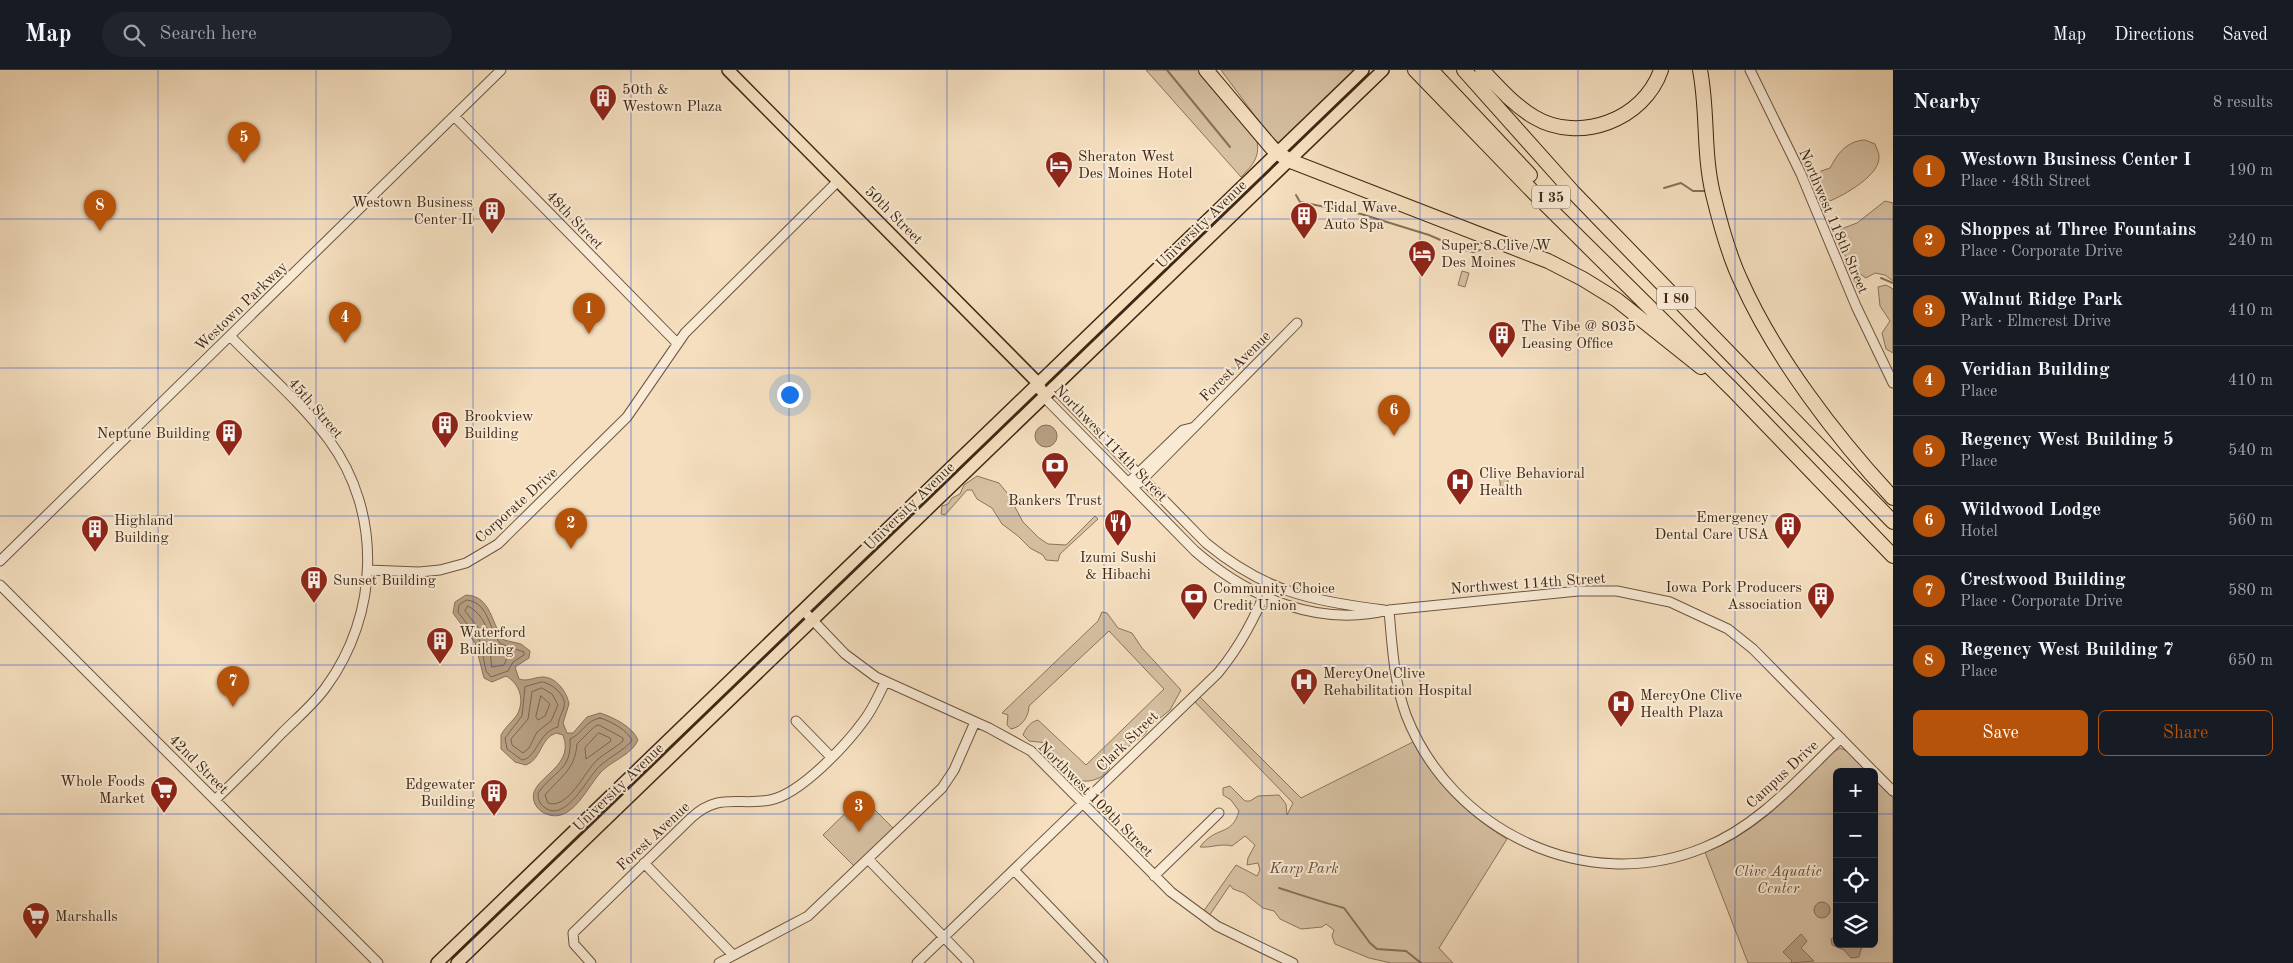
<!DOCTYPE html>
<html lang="en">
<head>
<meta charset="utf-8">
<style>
  body { margin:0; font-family:"Old Standard TT",serif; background:#20242c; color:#f1f3f6 }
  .controls { position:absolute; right:15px; bottom:15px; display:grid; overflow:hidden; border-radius:8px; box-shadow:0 5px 20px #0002 }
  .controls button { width:45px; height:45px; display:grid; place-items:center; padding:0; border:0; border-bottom:1px solid #363941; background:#171b24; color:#f1f3f6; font:25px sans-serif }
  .you { position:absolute; left:789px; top:324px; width:18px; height:18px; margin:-12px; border:4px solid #fff; border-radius:50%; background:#1a73e8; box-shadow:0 0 0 8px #1a73e833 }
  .badge { display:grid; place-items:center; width:32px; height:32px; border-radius:50%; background:#b45309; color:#fff; font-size:16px; font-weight:700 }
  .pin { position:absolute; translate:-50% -41px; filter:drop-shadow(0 1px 2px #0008) }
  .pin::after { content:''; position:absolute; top:26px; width:18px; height:15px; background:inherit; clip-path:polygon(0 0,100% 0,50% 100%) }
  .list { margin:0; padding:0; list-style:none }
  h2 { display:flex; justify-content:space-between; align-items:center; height:65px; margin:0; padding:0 20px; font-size:21px }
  h2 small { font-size:16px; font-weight:400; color:#9ea1a6 }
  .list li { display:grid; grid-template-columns:32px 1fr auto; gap:15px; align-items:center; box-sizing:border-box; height:70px; padding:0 20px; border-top:1px solid #363941 }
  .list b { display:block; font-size:19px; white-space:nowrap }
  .list p { margin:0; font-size:16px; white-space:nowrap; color:#9ea1a6 }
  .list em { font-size:16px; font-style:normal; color:#9ea1a6 }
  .actions { display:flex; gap:10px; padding:15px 20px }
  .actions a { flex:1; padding:11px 0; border:1px solid #b45309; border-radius:8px; text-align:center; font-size:18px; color:#b45309 }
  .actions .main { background:#b45309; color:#fff }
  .icon { flex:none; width:28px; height:28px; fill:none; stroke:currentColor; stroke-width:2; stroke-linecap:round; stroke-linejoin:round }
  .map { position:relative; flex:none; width:1893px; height:893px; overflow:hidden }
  header { display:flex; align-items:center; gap:30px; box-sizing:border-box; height:70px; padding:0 25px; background:#171b24; border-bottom:1px solid #363941 }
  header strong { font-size:24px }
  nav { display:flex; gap:28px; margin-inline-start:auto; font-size:18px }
  .search { width:350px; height:45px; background:#20242c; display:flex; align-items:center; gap:12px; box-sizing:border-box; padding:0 18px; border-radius:28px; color:#9ea1a6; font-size:19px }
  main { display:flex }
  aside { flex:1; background:#171b24 }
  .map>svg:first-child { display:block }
  .green { fill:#d6c0a2; stroke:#8c745b }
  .water { fill:#b8a085; stroke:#887058 }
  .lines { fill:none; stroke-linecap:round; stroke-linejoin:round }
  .shore { stroke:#7c644c; stroke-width:1 }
  .stream { stroke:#887058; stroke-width:2 }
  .minor-casing { stroke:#6e553f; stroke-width:11 }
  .major-casing { stroke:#412714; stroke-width:14 }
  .highway-casing { stroke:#412714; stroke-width:16 }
  .minor { stroke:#f8ead5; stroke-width:9 }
  .major { stroke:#f5dfbf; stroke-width:11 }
  .highway { stroke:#f5dfbf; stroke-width:14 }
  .grid { fill:none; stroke:#1d4ed8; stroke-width:1; stroke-opacity:0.55 }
  .labels { text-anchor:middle; stroke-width:4; stroke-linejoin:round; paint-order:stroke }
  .shield { fill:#f8ead5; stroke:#78624e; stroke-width:1 }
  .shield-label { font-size:14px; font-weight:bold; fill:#412714 }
  .poi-label { font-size:15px; fill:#412714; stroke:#f8ead5; text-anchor:start }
  .street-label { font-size:15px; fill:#412714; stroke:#f8ead5 }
  .park-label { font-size:15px; font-style:italic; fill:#664d38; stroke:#f8ead5 }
</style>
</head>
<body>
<header>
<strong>Map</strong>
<div class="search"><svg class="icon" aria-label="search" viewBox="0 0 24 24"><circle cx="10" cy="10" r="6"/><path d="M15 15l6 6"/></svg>Search here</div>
<nav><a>Map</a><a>Directions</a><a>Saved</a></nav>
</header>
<main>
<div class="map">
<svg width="1893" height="893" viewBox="0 0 1893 893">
  <rect width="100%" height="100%" fill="#f5dfbf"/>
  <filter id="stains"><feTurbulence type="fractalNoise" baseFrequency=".004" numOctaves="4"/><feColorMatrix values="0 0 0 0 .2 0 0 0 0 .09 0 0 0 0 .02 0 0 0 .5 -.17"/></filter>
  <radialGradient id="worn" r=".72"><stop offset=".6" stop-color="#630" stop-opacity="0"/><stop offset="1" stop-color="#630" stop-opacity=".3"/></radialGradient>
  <path class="green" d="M1146,0h54l57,71c3,17 -5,25 -16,36z
    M1221,0h135l-76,74 -13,-12z
    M1865,70l10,4c1,4 4,8 4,12 2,19 -35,39 -49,45 -9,-5 -13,-12 -14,-23l5,-7 9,-3c8,-15 17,-27 35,-28z
    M1885,131l8,2v78l-8,-6 -10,-2 -9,5c-15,-9 -30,-30 -25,-49l16,-6z
    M1462,201l7,2 -4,14 -7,-2z
    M1886,215l7,4v64l-7,-4 -4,-16 8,-12 -10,-15 -2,-19z
    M1507,400l2,23 -8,1 -2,-23z
    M977,406l22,7 9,11 15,28 16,16 9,6 18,1 29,-29 3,3 -38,35 -2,7 -12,-1 -3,-5 -13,-7 -12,-12 -16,-12 -10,-16 -15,-9 -5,-9h-5l-22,25 -4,-1 1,-8 6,-2 4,-6 8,-4 4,-9z
    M1102,542l5,1 11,15 14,5 10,15 39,42 -11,20 -21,17 -4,7 -33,25c-1,8 -5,15 -13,19 -28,13 -38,-17 -51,-35l-19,-2 -6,-6c3,-7 7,-13 15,-15l48,45 78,-76 -55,-58 -80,75c0,10 -7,21 -18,23l-4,-4 1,-10 -6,-2 96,-92z
    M1200,627l101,101 112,-56c22,41 54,73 94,97l-68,109 14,15h-62l-22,-5 -34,-14 -3,-8 2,-6 -8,-6 -4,3 -21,2 -21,-10 -6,-8 -11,-3 -19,-15 -11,-4 -3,-4 -21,31 -6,-4 33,-47 21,11 3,-6 -2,-7 -11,2 1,-7 7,-13 -10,-9 -13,10c-11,-3 -21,2 -32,1 16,-22 32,-10 39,-36l-8,-11 -8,-5v-7l7,-2 15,15h5l8,-5 21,-1 7,9 1,11 6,-12 -98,-101z
    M1840,678l7,3 20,21h-30v172h37v-165l19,19v165h-145l-43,-111c53,-19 91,-63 130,-101z
    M862,727l32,32 -39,38 -32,-32z"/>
  <path class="water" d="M1035 366a11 11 0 1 1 22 0a11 11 0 1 1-22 0Z
    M466,525c26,1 25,30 38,45l17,4 9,7 -1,7 -14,9 4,12c9,3 15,-2 24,-2 13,0 24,15 26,27l-6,19 4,10h6l14,-16 13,-4c13,4 33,14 38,27 -6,14 -24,20 -35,30 -15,14 -30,55 -57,44 -5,-2 -9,-6 -11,-10 -12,-25 42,-34 28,-69l-7,-2c-16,5 -14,26 -30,32l-11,-3 -14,-13v-14c4,-8 11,-13 16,-20 8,-15 3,-31 -11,-39l-14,6 -8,-4 -9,-35 -22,-30 2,-11z
    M1814 840a8 8 0 1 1 16 0a8 8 0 1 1-16 0Z
    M1801,864l6,7 -6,7 13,13 -24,2 2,-2 -9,-9z
    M1837,864v10h31l-7,5 -2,8 -8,1 -7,-8 -12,-5 -1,-6z"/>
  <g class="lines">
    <path class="shore" d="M467,530c23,3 21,30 34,44l23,8v3l-11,7 -5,9 -17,6 -5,-6 -6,-30 -22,-29 1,-7z
      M468,536c10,5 20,18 19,29h-3l-19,-24z
      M490,574l19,10 -5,11 -12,2z
      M542,612c10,1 25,14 22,25 -2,7 -6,12 -6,20 -20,5 -21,31 -36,33l-15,-11 -2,-11 17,-22 3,-29z
      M542,618l10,6 6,11 -7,16 -14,11 -8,16 -6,5 -11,-8 -1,-6 17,-20 4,-27z
      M541,626l9,8 -5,12 -7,4 -2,-3z
      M600,648c11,3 29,13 32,23 -9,10 -21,15 -31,24 -13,10 -35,60 -57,42 -5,-4 -6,-8 -6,-14 16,-23 34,-22 32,-54 12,-5 16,-19 30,-21z
      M599,655l24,13v3c-8,7 -18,12 -26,19 -12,11 -29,50 -49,43l-3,-8c16,-19 30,-25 32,-51l17,-17z
      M599,663l11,5 1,3 -25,18 -1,-11z"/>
    <path class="stream" d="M1167,0l63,77
      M1664,118l17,-5 12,8h13
      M1296,125l4,7 61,12 68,21 32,14 12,3 7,-2
      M1881,208l12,5
      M1279,818c22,7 43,14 65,20l26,35 7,6 29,2 15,12"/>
    <defs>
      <path id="minor" d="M1750,0l51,104 55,132 37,77
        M454,46l223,227
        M1053,317l153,156c58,48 104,58 178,67
        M1044,327l151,154c53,46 123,77 194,59l189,-19h39l53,11 58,27 25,20 121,123
        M1128,413l55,-53 8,-2
        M1139,413l158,-160
        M0,491l501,-491
        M368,500l51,2 21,-2 26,-7 32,-19 129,-127 58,-84 153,-152
        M0,515l378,378
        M803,540l42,44 31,23 113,51 42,23 140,141 46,34 76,37
        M1389,540c3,35 5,72 17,105 45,116 180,181 297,133 56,-22 96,-70 138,-110
        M796,651l35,36
        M1874,702l19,19
        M215,730c23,-22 45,-44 67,-67 15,-15 32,-29 44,-46 53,-72 57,-174 3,-247 -28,-38 -66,-70 -99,-104
        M868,789l101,104
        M644,793l89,92
        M1014,800l89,93
        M1154,806l65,-63
        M591,893l-17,-19 -1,-11 118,-115c28,-26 47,-12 79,-18 31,-6 77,-56 95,-81 8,-11 14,-24 20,-37
        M719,893l89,-47 134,-128 12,-18 21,-48
        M917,893l301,-290c23,-28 37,-56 51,-89"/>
      <path id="major" d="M728,0l310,313 3,7
        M437,893l926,-893
        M457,893l926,-893"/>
      <path id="highway" d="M1206,0l66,78 16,12 260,101 35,18 34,21 84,67
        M1415,0l124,128 193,191 161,167
        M1431,0l99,105
        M1464,0l108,121 321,331
        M1482,0c16,17 32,35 52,47 45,27 110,3 127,-47
        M1700,0c8,41 3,83 13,124 7,29 15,60 28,87 34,76 95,156 152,217"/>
    </defs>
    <use href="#minor" class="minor-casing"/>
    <use href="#major" class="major-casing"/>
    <use href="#highway" class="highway-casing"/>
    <use href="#minor" class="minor"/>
    <use href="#major" class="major"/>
    <use href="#highway" class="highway"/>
  </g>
  <path class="grid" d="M158,0v893M316,0v893M473,0v893M631,0v893M789,0v893M947,0v893M1104,0v893M1262,0v893M1420,0v893M1578,0v893M1735,0v893M0,149h1893M0,298h1893M0,446h1893M0,595h1893M0,744h1837M1874,744h19"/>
  <defs>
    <symbol id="building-pin" viewBox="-11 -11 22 30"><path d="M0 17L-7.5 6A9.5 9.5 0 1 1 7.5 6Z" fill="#8f2418" stroke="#f8ead5"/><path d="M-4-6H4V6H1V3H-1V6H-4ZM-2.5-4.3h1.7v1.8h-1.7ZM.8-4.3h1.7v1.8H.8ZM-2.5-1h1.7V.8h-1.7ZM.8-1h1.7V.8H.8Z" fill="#fff"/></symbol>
    <symbol id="hotel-pin" viewBox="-11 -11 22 30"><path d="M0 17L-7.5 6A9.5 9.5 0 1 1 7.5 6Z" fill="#8f2418" stroke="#f8ead5"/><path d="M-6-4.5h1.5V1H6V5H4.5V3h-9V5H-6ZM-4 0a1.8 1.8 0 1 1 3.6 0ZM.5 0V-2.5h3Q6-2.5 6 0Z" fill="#fff"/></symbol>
    <symbol id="bank-pin" viewBox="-11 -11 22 30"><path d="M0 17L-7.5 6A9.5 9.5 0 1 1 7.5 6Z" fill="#8f2418" stroke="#f8ead5"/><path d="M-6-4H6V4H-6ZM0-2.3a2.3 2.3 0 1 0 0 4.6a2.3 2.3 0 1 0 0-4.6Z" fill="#fff"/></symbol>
    <symbol id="hospital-pin" viewBox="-11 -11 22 30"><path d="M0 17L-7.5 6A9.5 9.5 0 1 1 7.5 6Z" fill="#8f2418" stroke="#f8ead5"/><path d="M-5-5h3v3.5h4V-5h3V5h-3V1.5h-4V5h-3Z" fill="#fff"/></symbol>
    <symbol id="restaurant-pin" viewBox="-11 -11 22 30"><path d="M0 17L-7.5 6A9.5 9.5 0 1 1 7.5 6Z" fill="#8f2418" stroke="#f8ead5"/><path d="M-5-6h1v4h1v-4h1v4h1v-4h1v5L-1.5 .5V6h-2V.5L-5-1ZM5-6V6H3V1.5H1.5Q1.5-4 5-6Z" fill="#fff"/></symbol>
    <symbol id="supermarket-pin" viewBox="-11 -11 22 30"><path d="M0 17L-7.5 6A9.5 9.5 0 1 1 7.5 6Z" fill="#8f2418" stroke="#f8ead5"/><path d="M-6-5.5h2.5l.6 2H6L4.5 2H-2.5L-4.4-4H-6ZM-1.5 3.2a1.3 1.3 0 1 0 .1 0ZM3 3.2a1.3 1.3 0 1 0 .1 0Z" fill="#fff"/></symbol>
  </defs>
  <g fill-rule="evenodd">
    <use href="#building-pin" x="587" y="12" width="32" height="43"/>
    <use href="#hotel-pin" x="1043" y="79" width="32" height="43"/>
    <use href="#building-pin" x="476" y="125" width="32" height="43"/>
    <use href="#building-pin" x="1288" y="130" width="32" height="43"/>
    <use href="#hotel-pin" x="1406" y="168" width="32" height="43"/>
    <use href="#building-pin" x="1486" y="249" width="32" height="43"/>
    <use href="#building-pin" x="429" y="339" width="32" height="43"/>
    <use href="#building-pin" x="213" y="347" width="32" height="43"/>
    <use href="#bank-pin" x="1039" y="380" width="32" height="43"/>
    <use href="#hospital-pin" x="1444" y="396" width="32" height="43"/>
    <use href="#restaurant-pin" x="1102" y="437" width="32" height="43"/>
    <use href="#building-pin" x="1772" y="440" width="32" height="43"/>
    <use href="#building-pin" x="79" y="443" width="32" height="43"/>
    <use href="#building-pin" x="298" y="494" width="32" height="43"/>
    <use href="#building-pin" x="1805" y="510" width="32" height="43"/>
    <use href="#bank-pin" x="1178" y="511" width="32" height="43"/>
    <use href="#building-pin" x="424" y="555" width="32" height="43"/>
    <use href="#hospital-pin" x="1288" y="596" width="32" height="43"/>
    <use href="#hospital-pin" x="1605" y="618" width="32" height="43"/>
    <use href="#supermarket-pin" x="148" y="704" width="32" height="43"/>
    <use href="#building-pin" x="478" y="707" width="32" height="43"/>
    <use href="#supermarket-pin" x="20" y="830" width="32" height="43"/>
  </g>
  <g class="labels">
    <g class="shield">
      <rect x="1532" y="115.5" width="38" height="23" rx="4"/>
      <rect x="1657" y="216.5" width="38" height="23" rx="4"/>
    </g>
    <g class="shield-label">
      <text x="1551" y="132">I 35</text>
      <text x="1676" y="233">I 80</text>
    </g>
    <g class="poi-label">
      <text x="622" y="24">50th &amp;<tspan x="622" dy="17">Westown Plaza</tspan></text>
      <text x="1078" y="91">Sheraton West<tspan x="1078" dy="17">Des Moines Hotel</tspan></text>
      <text x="473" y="137" text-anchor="end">Westown Business<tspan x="473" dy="17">Center II</tspan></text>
      <text x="1323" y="142">Tidal Wave<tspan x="1323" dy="17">Auto Spa</tspan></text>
      <text x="1441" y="180">Super 8 Clive/W<tspan x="1441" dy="17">Des Moines</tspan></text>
      <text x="1521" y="261">The Vibe @ 8035<tspan x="1521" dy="17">Leasing Office</tspan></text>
      <text x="464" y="351">Brookview<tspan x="464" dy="17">Building</tspan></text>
      <text x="210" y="368" text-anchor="end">Neptune Building</text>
      <text x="1479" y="408">Clive Behavioral<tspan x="1479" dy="17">Health</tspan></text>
      <text x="1055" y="435" text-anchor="middle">Bankers Trust</text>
      <text x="1769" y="452" text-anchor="end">Emergency<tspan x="1769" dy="17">Dental Care USA</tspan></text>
      <text x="114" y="455">Highland<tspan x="114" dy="17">Building</tspan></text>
      <text x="1118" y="492" text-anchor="middle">Izumi Sushi<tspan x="1118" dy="17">&amp; Hibachi</tspan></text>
      <text x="333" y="515">Sunset Building</text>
      <text x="1802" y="522" text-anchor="end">Iowa Pork Producers<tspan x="1802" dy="17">Association</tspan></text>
      <text x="1213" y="523">Community Choice<tspan x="1213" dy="17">Credit Union</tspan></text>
      <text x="459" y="567">Waterford<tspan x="459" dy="17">Building</tspan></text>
      <text x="1323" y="608">MercyOne Clive<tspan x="1323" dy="17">Rehabilitation Hospital</tspan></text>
      <text x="1640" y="630">MercyOne Clive<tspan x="1640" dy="17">Health Plaza</tspan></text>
      <text x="145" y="716" text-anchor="end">Whole Foods<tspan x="145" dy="17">Market</tspan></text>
      <text x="475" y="719" text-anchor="end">Edgewater<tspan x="475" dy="17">Building</tspan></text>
      <text x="55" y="851">Marshalls</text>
    </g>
    <g class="street-label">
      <text transform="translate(894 145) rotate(45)" y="5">50th Street</text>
      <text transform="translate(575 150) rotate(46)" y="5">48th Street</text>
      <text transform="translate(1834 151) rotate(67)" y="5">Northwest 118th Street</text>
      <text transform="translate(1201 154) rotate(-44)" y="5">University Avenue</text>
      <text transform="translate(241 236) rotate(-44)" y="5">Westown Parkway</text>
      <text transform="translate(1235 296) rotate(-45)" y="5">Forest Avenue</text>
      <text transform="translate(316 338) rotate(49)" y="5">45th Street</text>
      <text transform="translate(1111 373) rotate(46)" y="5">Northwest 114th Street</text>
      <text transform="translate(516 435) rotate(-42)" y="5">Corporate Drive</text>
      <text transform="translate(909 436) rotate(-44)" y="5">University Avenue</text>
      <text transform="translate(1528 513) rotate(-4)" y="5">Northwest 114th Street</text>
      <text transform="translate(1127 671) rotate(-44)" y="5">Clark Street</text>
      <text transform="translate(199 694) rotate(45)" y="5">42nd Street</text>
      <text transform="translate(1782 704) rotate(-43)" y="5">Campus Drive</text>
      <text transform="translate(618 717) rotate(-44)" y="5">University Avenue</text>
      <text transform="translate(1096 729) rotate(45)" y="5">Northwest 109th Street</text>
      <text transform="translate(653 766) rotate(-43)" y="5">Forest Avenue</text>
    </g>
    <g class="park-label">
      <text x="1304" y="803">Karp Park</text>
      <text x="1778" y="806">Clive Aquatic<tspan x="1778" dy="17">Center</tspan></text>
    </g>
  </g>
  <rect width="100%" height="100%" filter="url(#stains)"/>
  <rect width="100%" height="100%" fill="url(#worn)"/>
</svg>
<div class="controls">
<button>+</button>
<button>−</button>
<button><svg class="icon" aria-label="locate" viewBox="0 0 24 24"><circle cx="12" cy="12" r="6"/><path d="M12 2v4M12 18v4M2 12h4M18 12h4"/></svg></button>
<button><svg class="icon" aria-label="layers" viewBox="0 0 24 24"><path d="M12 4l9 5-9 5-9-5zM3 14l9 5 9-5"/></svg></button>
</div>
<div class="you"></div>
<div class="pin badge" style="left:589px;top:264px">1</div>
<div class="pin badge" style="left:571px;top:479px">2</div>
<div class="pin badge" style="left:859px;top:762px">3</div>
<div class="pin badge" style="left:345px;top:273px">4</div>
<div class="pin badge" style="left:244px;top:93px">5</div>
<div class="pin badge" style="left:1394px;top:366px">6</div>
<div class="pin badge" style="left:233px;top:637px">7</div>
<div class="pin badge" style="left:100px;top:161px">8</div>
</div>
<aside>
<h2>Nearby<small>8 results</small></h2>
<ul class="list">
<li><span class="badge">1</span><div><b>Westown Business Center I</b><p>Place · 48th Street</p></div><em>190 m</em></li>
<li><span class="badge">2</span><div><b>Shoppes at Three Fountains</b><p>Place · Corporate Drive</p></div><em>240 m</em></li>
<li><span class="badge">3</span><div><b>Walnut Ridge Park</b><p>Park · Elmcrest Drive</p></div><em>410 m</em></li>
<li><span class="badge">4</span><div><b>Veridian Building</b><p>Place</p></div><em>410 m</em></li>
<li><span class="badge">5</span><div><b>Regency West Building 5</b><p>Place</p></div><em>540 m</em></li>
<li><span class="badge">6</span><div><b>Wildwood Lodge</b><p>Hotel</p></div><em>560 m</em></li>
<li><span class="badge">7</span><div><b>Crestwood Building</b><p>Place · Corporate Drive</p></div><em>580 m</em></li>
<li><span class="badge">8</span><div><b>Regency West Building 7</b><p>Place</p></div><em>650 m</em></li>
</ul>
<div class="actions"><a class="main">Save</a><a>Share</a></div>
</aside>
</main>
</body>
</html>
